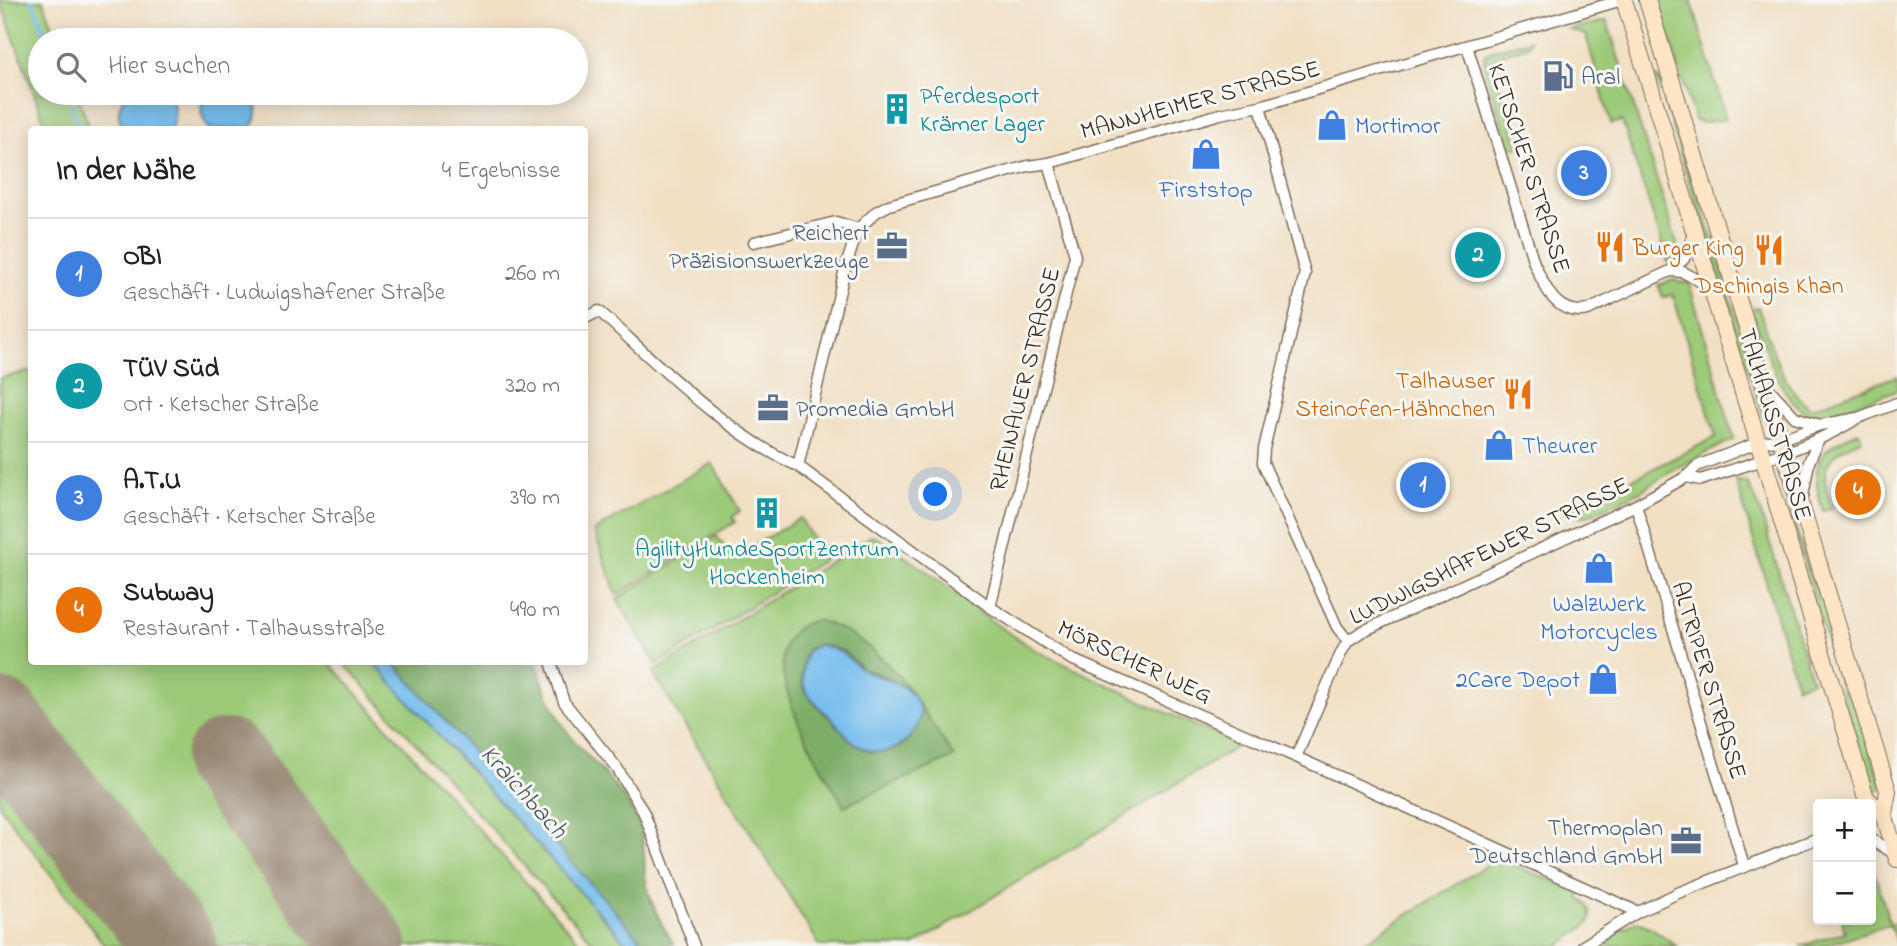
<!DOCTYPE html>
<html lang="de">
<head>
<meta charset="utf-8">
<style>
  body { margin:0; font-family:"Indie Flower",sans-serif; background:#f6f6f6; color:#222 }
  .controls { position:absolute; right:21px; bottom:21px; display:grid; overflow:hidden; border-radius:7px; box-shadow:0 4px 18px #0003 }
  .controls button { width:63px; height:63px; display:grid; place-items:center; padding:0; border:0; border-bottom:2px solid #e0e0e0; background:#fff; color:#222; font:35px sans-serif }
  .you { position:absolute; left:936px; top:495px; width:24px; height:24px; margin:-18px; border:5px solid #fff; border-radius:50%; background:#1a73e8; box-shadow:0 0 0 10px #1a73e833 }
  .badge { display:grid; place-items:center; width:46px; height:46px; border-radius:50%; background:#1f6fb2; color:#fff; font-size:23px; font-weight:700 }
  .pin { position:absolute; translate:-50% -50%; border:4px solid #fff; box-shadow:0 2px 7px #0006 }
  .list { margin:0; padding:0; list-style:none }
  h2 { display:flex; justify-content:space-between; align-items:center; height:91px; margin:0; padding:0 28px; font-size:30px }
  h2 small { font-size:23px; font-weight:400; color:#767676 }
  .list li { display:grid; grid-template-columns:46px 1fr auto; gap:21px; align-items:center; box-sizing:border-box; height:112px; padding:0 28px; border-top:2px solid #e0e0e0 }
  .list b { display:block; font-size:26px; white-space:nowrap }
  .list p { margin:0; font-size:23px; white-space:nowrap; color:#767676 }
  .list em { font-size:23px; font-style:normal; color:#767676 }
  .icon { flex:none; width:38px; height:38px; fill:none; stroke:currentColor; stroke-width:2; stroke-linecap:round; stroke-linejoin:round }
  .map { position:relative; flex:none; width:1897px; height:946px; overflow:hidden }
  .search { position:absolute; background:#fff; box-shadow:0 4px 18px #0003; left:28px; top:28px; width:560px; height:77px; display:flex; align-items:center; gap:18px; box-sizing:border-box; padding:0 24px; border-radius:38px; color:#767676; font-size:26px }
  .panel { position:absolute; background:#fff; box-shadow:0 4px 18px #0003; left:28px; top:126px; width:560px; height:539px; border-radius:7px }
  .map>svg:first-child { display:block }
  .green { fill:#9cca78; stroke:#6c7a4b; stroke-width:2 }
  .forest { fill:#7dae68; stroke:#5c6c43; stroke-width:2 }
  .water { fill:#76bded; stroke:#587486; stroke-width:2 }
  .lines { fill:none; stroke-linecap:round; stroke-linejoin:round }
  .stream { stroke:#76bded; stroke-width:3.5 }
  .runway { stroke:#968571; stroke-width:84 }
  .street-casing { stroke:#7b6a58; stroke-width:13 }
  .secondary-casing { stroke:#7b6a58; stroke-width:18 }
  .street { stroke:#fff; stroke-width:10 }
  .secondary { stroke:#fee5c5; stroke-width:16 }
  .labels { text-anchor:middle; stroke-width:6; stroke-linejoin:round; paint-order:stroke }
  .service-label { font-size:24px; fill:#4e5e75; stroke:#f6f6f2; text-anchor:start }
  .culture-label { font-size:24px; fill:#0d838f; stroke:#f6f6f2; text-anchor:start }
  .street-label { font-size:24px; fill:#3b2a1e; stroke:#f6f6f2 }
  .shop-label { font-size:24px; fill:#366cbe; stroke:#f6f6f2; text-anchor:start }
  .food-label { font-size:24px; fill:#c56008; stroke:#f6f6f2; text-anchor:start }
  .water-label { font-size:26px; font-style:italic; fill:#4d565c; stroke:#f6f6f2 }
</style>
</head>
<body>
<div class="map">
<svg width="1897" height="946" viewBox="0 0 1897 946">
  <rect width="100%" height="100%" fill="#f6f6f2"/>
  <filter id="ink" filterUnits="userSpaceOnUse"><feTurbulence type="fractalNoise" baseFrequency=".0143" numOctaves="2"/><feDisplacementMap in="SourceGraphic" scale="14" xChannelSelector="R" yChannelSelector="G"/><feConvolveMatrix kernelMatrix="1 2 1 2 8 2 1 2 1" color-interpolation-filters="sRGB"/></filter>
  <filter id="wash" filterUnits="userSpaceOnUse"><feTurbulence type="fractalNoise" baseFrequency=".00686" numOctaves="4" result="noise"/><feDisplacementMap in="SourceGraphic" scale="28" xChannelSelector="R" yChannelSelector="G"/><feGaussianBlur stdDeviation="1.57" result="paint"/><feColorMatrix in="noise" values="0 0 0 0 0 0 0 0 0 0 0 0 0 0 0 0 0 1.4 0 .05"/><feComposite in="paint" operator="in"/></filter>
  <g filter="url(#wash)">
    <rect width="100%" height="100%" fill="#f1e0c4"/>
    <path class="green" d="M0,0h43l15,40h-18v53h37l13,36h-43z
      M1658,0h33l35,119 -24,4 -7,-3z
      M1607,21l72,229 -11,12 -46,-141 -11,3 -25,-89 -17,-6z
      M1530,40l-2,6 -32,10 -4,5 27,87 -10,-2 -23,-73 -2,-17 9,-6z
      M1656,76l9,10 102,329 -4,2z
      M1672,280l17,3 45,156 -63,32 -30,20 -53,25 -9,1 -8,-7 145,-73 -43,-142 -10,2 -5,-12z
      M1758,307c12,33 22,81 53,101l86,-32v14l-75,27c-39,2 -60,-78 -70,-108z
      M31,371l1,291h297l254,284h-478l-105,-139v-429z
      M1859,432l3,7c-38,17 -44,29 -30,69l-9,3c-14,-43 -8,-63 36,-79z
      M712,463l28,48 -8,6 3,5 -118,73 -23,-64z
      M1775,465l34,103 20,45 53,176 -10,4z
      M1736,481l11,1 11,22 54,177 -15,5z
      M800,518l25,41 -168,106 -40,-66 100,-63 16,22z
      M873,535l53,36 68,52 41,27 130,62 75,33 -327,201h-93l-167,-273z
      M343,662h30l256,284h-33z
      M1498,858l83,35 -2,6c11,5 16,16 8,26l-29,21h-200z
      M1871,862l19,62 7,-2v24l-7,-22 -68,22h-22l45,-14 -3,-12h29z
      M1636,921l16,7 25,18h-80z"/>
    <path class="forest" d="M817,620c41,12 72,41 97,76l-8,-8 -18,-10 -25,-9 -20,-18 -24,-7 -12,6c-12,34 -4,44 21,66 13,12 22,29 41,35 5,2 10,1 16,0 25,-3 35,-24 34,-47l35,53 -110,49c-22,-39 -109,-168 -27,-186z
      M393,662h143c8,24 18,52 33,72 21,28 61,60 71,94 5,14 4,33 5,48 4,25 15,47 29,68l-28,2z"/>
    <path class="water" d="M127,93l41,1c8,12 9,23 2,35h-46c-8,-12 -6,-25 3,-36z
      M207,93h45c8,12 7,23 -1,35l-41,1c-10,-11 -12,-23 -3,-36z
      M819,645c8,2 18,4 25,9 7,6 13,13 21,17 17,8 41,11 51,29 16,26 -21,61 -48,50 -20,-7 -26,-22 -40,-35 -24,-21 -31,-32 -21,-64z
      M373,662h20l253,284h-17z"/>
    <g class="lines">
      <path class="stream" d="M32,0l16,40
        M68,93l12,37"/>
      <path class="runway" d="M0,721l175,225
        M226,761l139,185"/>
    </g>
  </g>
  <g filter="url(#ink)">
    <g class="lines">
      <defs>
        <path id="street" d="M1467,46l67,217c11,24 22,54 54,47l82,-39 14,-12 10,-26
          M1260,106l45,167 -41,176 -1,14 74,164 11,14
          M754,242l82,-20 22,7 18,-17 13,-7 139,-39 21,-3 171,-49 40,-8 362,-106
          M1670,271l13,1 28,15
          M584,319l15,-8c60,54 125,122 199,155l192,141 81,52 225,98 342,155
          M1770,390l25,27 25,8
          M798,466l47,-197 13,-40
          M1686,477l15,3c52,-18 105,-30 152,-59
          M1802,502l7,-40 9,-21
          M1636,505l108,361
          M990,607l85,-351 -26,-93
          M551,662l13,40 53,66 27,45 50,133
          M1296,757l46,-106 6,-10 13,-9 275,-127 50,-28 11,-11 60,-23 24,-4 39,-14 38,-7 39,-15
          M1871,839l24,15
          M1583,946l55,-34 40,-19 140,-55"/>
        <path id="secondary" d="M1624,0l242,798 18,16
          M1647,0l232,761 9,30 -4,23 13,45"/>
      </defs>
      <use href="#street" class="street-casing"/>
      <use href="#secondary" class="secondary-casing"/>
      <use href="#street" class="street"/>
      <use href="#secondary" class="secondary"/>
    </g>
  </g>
  <defs>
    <symbol id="fuel-bare" viewBox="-9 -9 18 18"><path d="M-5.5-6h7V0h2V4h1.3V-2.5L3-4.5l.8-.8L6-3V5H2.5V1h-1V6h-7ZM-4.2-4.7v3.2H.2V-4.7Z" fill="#5c6f8a" stroke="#f6f6f2" stroke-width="2.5" paint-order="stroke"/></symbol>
    <symbol id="building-bare" viewBox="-9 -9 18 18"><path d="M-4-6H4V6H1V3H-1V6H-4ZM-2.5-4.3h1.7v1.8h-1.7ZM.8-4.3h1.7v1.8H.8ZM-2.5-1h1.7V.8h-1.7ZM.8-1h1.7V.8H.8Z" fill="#0f9aa8" stroke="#f6f6f2" stroke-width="2.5" paint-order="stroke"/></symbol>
    <symbol id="shop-bare" viewBox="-9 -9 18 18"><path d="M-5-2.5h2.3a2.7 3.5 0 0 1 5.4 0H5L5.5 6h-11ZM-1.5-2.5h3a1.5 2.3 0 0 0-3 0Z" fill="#3f7fe0" stroke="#f6f6f2" stroke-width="2.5" paint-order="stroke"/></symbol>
    <symbol id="office-bare" viewBox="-9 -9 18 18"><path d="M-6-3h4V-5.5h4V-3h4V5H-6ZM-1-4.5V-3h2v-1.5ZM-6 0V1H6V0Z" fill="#5c6f8a" stroke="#f6f6f2" stroke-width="2.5" paint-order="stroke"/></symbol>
    <symbol id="restaurant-bare" viewBox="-9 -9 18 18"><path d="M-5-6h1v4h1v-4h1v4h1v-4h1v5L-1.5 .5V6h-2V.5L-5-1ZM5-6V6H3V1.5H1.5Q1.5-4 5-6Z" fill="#e8710a" stroke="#f6f6f2" stroke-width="2.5" paint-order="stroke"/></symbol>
  </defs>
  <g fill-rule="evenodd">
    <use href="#fuel-bare" x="1536" y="54" width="44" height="44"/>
    <use href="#building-bare" x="875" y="87" width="44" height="44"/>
    <use href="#shop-bare" x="1310" y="103" width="44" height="44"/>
    <use href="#shop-bare" x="1184" y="132" width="44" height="44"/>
    <use href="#office-bare" x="870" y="224" width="44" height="44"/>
    <use href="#restaurant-bare" x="1588" y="225" width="44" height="44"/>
    <use href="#restaurant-bare" x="1747" y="228" width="44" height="44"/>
    <use href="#restaurant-bare" x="1496" y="372" width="44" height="44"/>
    <use href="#office-bare" x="751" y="386" width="44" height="44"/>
    <use href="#shop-bare" x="1477" y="423" width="44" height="44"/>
    <use href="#building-bare" x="745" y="491" width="44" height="44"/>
    <use href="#shop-bare" x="1577" y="546" width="44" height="44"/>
    <use href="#shop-bare" x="1581" y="657" width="44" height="44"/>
    <use href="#office-bare" x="1664" y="819" width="44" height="44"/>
  </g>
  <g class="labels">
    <g class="service-label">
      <text x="1581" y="84">Aral</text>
      <text x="869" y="240" text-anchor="end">Reichert<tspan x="869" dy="28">Präzisionswerkzeuge</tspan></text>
      <text x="796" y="416">Promedia GmbH</text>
      <text x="1663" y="835" text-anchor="end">Thermoplan<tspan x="1663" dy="28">Deutschland GmbH</tspan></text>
    </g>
    <g class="culture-label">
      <text x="920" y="103">Pferdesport<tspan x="920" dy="28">Krämer Lager</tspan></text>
      <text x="767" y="556" text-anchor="middle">AgilityHundeSportZentrum<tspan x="767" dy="28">Hockenheim</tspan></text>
    </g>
    <g class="street-label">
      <text transform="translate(1200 99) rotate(-15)" y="8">MANNHEIMER STRASSE</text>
      <text transform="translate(1530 168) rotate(72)" y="8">KETSCHER STRASSE</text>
      <text transform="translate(1024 379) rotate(-76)" y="8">RHEINAUER STRASSE</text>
      <text transform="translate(1776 424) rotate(73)" y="8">TALHAUSSTRASSE</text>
      <text transform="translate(1489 550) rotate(-26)" y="8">LUDWIGSHAFENER STRASSE</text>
      <text transform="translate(1135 661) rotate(25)" y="8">MÖRSCHER WEG</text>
      <text transform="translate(1710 680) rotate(73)" y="8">ALTRIPER STRASSE</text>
    </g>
    <g class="shop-label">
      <text x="1355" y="133">Mortimor</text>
      <text x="1206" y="197" text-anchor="middle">Firststop</text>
      <text x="1522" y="453">Theurer</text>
      <text x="1599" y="611" text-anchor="middle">WalzWerk<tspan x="1599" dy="28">Motorcycles</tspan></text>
      <text x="1580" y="687" text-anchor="end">2Care Depot</text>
    </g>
    <g class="food-label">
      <text x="1633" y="255">Burger King</text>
      <text x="1769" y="293" text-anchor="middle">Dschingis Khan</text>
      <text x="1495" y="388" text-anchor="end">Talhauser<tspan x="1495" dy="28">Steinofen-Hähnchen</tspan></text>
    </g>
    <g class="water-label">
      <text transform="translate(525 791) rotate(48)" y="9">Kraichbach</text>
    </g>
  </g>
</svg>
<div class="controls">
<button>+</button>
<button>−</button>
</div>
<div class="you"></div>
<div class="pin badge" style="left:1423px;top:485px;background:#3f7fe0">1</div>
<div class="pin badge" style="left:1478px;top:255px;background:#0f9aa8">2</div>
<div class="pin badge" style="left:1584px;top:173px;background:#3f7fe0">3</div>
<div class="pin badge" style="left:1858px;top:492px;background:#e8710a">4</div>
<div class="search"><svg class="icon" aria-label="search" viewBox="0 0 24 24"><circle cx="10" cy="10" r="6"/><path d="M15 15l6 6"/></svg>Hier suchen</div>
<section class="panel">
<h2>In der Nähe<small>4 Ergebnisse</small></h2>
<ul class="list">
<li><span class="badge" style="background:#3f7fe0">1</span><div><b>OBI</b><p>Geschäft · Ludwigshafener Straße</p></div><em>260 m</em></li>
<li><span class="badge" style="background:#0f9aa8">2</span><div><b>TÜV Süd</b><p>Ort · Ketscher Straße</p></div><em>320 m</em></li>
<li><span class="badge" style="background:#3f7fe0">3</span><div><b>A.T.U</b><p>Geschäft · Ketscher Straße</p></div><em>390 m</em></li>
<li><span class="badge" style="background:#e8710a">4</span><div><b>Subway</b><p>Restaurant · Talhausstraße</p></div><em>490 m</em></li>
</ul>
</section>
</div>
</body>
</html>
